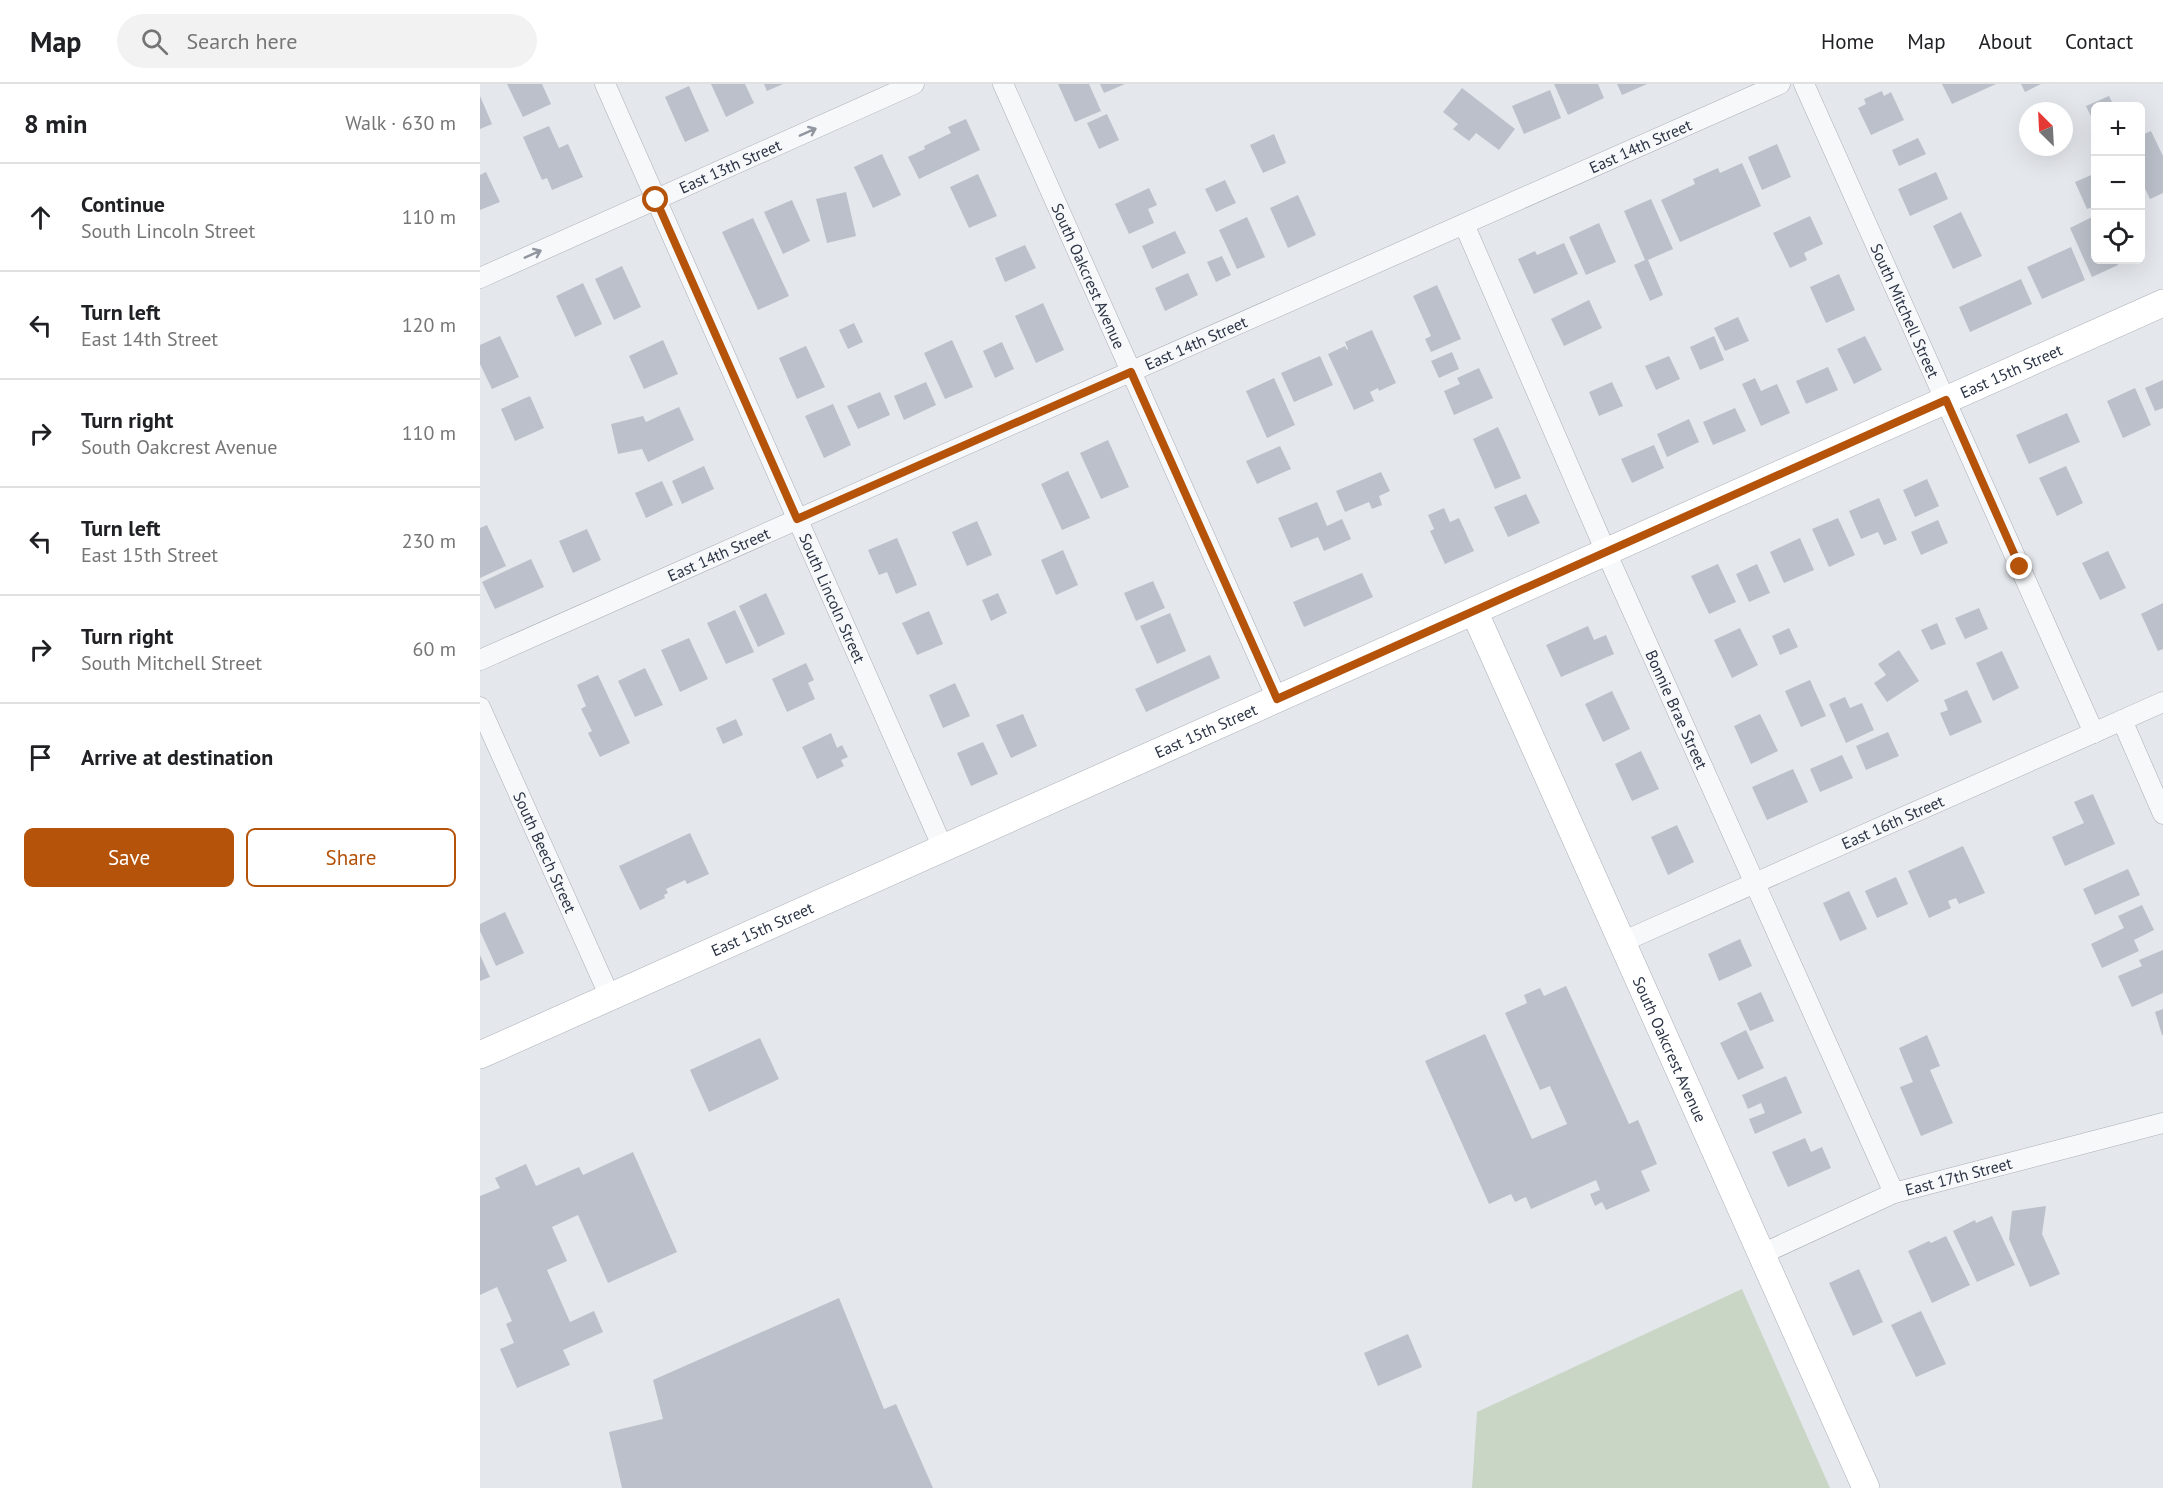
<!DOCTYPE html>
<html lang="en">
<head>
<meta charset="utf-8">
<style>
  body { margin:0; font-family:"PT Sans",sans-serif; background:#f2f2f2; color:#202124 }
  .controls { position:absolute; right:18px; top:18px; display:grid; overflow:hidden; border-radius:9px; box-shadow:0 6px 24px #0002 }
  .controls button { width:54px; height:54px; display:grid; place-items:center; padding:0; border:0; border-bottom:2px solid #e0e0e0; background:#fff; color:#202124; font:30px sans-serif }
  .compass { position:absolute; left:1539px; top:18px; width:54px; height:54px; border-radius:50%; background:#fff; box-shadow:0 6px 24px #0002; rotate:336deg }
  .stop { position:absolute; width:18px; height:18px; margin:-14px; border:4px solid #b45309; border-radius:50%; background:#fff }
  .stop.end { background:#b45309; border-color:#fff; box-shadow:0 2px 6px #0008 }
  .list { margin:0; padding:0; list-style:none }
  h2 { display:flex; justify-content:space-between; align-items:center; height:78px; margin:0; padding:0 24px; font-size:26px }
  h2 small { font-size:20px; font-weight:400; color:#757577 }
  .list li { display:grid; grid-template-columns:39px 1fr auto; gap:18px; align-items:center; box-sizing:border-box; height:108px; padding:0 24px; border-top:2px solid #e0e0e0 }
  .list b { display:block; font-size:22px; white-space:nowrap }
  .list p { margin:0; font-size:20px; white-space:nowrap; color:#757577 }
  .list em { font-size:20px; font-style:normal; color:#757577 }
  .actions { display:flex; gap:12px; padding:18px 24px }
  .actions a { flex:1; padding:14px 0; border:2px solid #b45309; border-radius:9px; text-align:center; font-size:21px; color:#b45309 }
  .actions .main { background:#b45309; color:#fff }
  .icon { flex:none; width:33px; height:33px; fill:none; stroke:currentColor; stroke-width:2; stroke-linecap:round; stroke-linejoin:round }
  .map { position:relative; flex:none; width:1683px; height:1404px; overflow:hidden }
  header { display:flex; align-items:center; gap:36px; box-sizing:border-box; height:84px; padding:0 30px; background:#fff; border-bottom:2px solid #e0e0e0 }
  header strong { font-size:28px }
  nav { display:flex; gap:33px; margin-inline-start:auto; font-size:21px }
  .search { width:420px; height:54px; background:#f2f2f2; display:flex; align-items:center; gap:15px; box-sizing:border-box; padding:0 21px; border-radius:33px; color:#757577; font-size:22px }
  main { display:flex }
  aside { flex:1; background:#fff }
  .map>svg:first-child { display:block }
  .green { fill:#c9d6c5 }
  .building { fill:#bbc0ca }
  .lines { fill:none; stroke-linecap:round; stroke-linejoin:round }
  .street-casing { stroke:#a9aeb7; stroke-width:21 }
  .secondary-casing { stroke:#a9aeb7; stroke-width:28 }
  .street { stroke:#f7f8fa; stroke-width:20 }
  .secondary { stroke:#fff; stroke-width:27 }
  .oneway { stroke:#9196a0 }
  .route { stroke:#b45309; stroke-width:8 }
  .labels { text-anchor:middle; stroke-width:5; stroke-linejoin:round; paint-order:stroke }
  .street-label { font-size:16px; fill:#2b3445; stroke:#f4f6f9 }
</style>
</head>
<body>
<header>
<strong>Map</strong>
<div class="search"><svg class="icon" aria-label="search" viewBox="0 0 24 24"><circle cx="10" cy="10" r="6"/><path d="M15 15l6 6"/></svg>Search here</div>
<nav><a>Home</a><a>Map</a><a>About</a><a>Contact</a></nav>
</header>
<main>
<aside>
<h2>8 min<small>Walk · 630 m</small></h2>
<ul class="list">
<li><svg class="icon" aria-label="ahead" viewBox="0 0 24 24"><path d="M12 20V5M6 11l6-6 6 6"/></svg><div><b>Continue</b><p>South Lincoln Street</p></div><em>110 m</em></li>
<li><svg class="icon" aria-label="left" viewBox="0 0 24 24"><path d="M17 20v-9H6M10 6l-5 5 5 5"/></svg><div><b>Turn left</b><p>East 14th Street</p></div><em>120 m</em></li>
<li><svg class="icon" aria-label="right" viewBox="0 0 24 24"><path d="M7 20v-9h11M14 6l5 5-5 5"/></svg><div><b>Turn right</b><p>South Oakcrest Avenue</p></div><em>110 m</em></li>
<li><svg class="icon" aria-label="left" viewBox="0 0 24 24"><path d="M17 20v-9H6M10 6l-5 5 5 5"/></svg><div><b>Turn left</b><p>East 15th Street</p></div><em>230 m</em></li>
<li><svg class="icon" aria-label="right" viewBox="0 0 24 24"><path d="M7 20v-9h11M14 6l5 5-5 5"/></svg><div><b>Turn right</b><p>South Mitchell Street</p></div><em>60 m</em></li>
<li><svg class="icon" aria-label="arrive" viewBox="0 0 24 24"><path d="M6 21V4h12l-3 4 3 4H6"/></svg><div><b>Arrive at destination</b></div></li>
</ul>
<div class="actions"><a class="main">Save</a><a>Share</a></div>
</aside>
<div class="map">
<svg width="1683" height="1404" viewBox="0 0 1683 1404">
  <rect width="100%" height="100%" fill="#e4e7ec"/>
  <path class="green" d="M1262,1205l88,199h-358l5,-76z"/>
  <path class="building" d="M27,0h35l9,20 -28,13z
    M231,0h34l9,19 -28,14z
    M284,0h19l-16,7z
    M578,0h31l12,27 -26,11z
    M620,0h25l-21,9z
    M1074,0h44l6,14 -36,17z
    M1137,0h30l-25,11z
    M1462,0h54l-44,20z
    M1541,0h20l-16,8z
    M209,2l20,45 -24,11 -20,-45z
    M982,4l53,41 -16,21 -23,-17 -7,8 -16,-12 5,-5 -15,-12z
    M1070,6l11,28 -37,16 -12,-28z
    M1402,7l2,5 7,-4 13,28 -33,15 -13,-27 8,-4 -2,-5z
    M0,12l12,28 -12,5z
    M1629,12l5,10h-18v21l-10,-21z
    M627,30l12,26 -20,9 -12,-26z
    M486,35l14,31 -61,29 -11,-22 17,-8 -1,-3 27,-13 -3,-6z
    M69,42l10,22 9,-4 15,33 -31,13 -5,-12 -5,2 -19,-43z
    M1671,47l12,25v37l-13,6 -10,-21v-42z
    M794,50l12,29 -23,10 -13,-28z
    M1438,54l8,16 -27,12 -7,-16z
    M1297,60l14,33 -29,13 -14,-33z
    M402,70l19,41 -28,13 -19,-41z
    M1262,79l19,43 -81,36 -19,-42 34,-16 -2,-5 25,-11 2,5z
    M6,88l14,30 -20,8v-35z
    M1456,88l12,27 -38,17 -12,-27z
    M1616,89v33l-9,3 -12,-27z
    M498,90l19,42 -28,12 -19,-41z
    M745,96l11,23 -20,9 -11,-23z
    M669,104l8,17 -9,4 6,14 -25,11 -14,-30z
    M366,108l10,44 -29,7 -11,-44z
    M818,111l18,40 -28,13 -18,-40z
    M1171,115l22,50 -25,11 15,35 -13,6 -16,-36 11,-5 -21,-49z
    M312,116l18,41 -27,13 -19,-42z
    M1481,128l21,44 -29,13 -20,-43z
    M1616,131v45h20l2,5 -26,12 -22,-49z
    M1330,132l13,28 -19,9 3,7 -17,8 -17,-35z
    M767,133l18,40 -28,12 -18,-39z
    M273,134l36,78 -31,14 -36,-78z
    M1119,139l17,39 -30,13 -17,-38z
    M695,147l11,22 -34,16 -10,-23z
    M1084,159l14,31 -44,20 -16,-35 17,-8 2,4z
    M545,161l11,23 -31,14 -10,-24z
    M1591,163l14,33 -43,19 -15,-32z
    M742,172l9,19 -15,7 -9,-20z
    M142,182l19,41 -27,13 -19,-41z
    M708,189l10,22 -33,16 -10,-23z
    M1359,190l16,36 -29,13 -16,-36z
    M1541,195l11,25 -62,28 -11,-25z
    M103,199l19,41 -27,13 -19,-41z
    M957,201l24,54 -30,13 -6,-13 6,-3 -18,-40z
    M1109,216l13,28 -38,18 -13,-27z
    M563,219l21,47 -28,13 -21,-47z
    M1258,233l11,24 -24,10 -11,-23z
    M374,239l9,19 -15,7 -9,-19z
    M892,246l24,53 -17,8 -1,-3 -8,4 4,9 -20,9 -26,-56 17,-8 2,4 1,-1 -3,-7z
    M20,252l19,41 -27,12 -12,-25v-19z
    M1234,252l10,24 -24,10 -10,-23z
    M1385,252l17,34 -28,14 -17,-35z
    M183,256l15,34 -34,15 -15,-33z
    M472,256l21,47 -28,12 -21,-46z
    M522,258l12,27 -19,9 -12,-27z
    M326,262l19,41 -28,12 -18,-41z
    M972,268l7,17 -20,9 -8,-17z
    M840,272l13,29 -39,17 -13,-29z
    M1189,272l11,23 -24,11 -11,-24z
    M1348,283l10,23 -32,14 -10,-23z
    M999,284l14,30 -39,17 -10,-24 16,-7 -3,-6z
    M794,294l21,47 -28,13 -21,-47z
    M1275,294l6,13 16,-7 13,29 -29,13 -19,-42z
    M1683,296v28l-8,3 -10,-23z
    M446,298l10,23 -32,15 -10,-24z
    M1132,298l11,24 -24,10 -10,-24z
    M1655,304l16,37 -28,13 -16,-37z
    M400,308l10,23 -32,14 -11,-23z
    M50,312l14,32 -29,13 -14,-32z
    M353,320l18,41 -27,13 -19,-42z
    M199,323l15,33 -46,22 -6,-13 -24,5 -7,-30 32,-8 3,6z
    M1255,324l11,23 -33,14 -10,-23z
    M1587,329l13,29 -51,22 -13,-29z
    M1209,335l10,23 -32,15 -10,-23z
    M1018,343l23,51 -26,11 -22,-50z
    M628,356l21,47 -28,12 -21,-46z
    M1174,361l10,23 -32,15 -11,-24z
    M800,362l11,23 -34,15 -11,-23z
    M224,382l10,23 -32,15 -10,-23z
    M1586,382l17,37 -26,13 -18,-38z
    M588,387l22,47 -28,12 -21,-46z
    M901,388l9,19 -11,5 3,9 -10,4 -3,-7 -24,10 -9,-21z
    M1447,395l12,27 -24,11 -12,-27z
    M182,397l11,24 -27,13 -11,-25z
    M1046,410l14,29 -32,14 -14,-30z
    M1399,414l18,42 -13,5 -6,-13 -17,7 -12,-28z
    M837,418l10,24 15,-7 9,20 -27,12 -6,-14 -27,11 -13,-30z
    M964,424l6,14 9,-4 15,33 -29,13 -15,-33 4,-2 -6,-14z
    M1358,434l17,37 -26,12 -17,-38z
    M1458,436l10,23 -27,12 -10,-23z
    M497,437l15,34 -25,11 -15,-34z
    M7,441l19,41 -26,12v-50z
    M107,445l14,31 -28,13 -14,-32z
    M417,454l20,47 -21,9 -9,-22 -8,3 -11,-25z
    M1320,454l14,32 -30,13 -14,-31z
    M583,466l15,35 -22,10 -15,-35z
    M1628,467l18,37 -26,12 -18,-37z
    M51,475l13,28 -49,22 -13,-27z
    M1238,480l18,38 -27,12 -18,-38z
    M1277,480l13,29 -21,9 -13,-28z
    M882,489l11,24 -69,30 -11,-25z
    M673,497l12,27 -29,13 -12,-28z
    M286,509l19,41 -27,13 -19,-41z
    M518,509l9,20 -16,8 -9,-21z
    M1683,519v46l-5,2 -17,-37z
    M1499,524l9,21 -23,10 -10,-21z
    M255,526l19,42 -28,12 -19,-41z
    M449,527l14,33 -26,11 -15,-32z
    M690,529l16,38 -29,13 -17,-38z
    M1457,539l9,21 -15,6 -10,-20z
    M1108,542l6,14 12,-5 8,19 -53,23 -15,-32z
    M1260,544l18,37 -26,13 -18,-38z
    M1309,544l9,19 -18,8 -8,-19z
    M209,554l19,41 -28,13 -19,-42z
    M1419,566l20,31 -32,21 -13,-19 12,-8 -8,-11z
    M1522,567l17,37 -26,13 -17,-38z
    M730,571l10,23 -74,34 -11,-23z
    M326,579l8,17 -6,3 7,16 -28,13 -15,-33z
    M165,584l18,37 -28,12 -17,-36z
    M118,591l32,68 -30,14 -12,-24 4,-2 -11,-22 5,-3 -9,-21z
    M1330,596l16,36 -25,11 -16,-36z
    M475,599l15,33 -27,12 -14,-33z
    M1487,606l15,32 -32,14 -10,-23 8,-3 -4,-10z
    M1132,607l18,38 -27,13 -18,-38z
    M1365,613l5,11 12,-5 12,27 -28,13 -17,-39z
    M543,630l14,32 -26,12 -15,-33z
    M1280,630l18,37 -27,13 -17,-38z
    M256,635l7,16 -20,9 -7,-16z
    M1408,648l11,24 -33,14 -10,-24z
    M351,649l6,15 5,-3 6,12 -7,3 3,6 -27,13 -15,-32z
    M503,658l15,32 -27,12 -14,-33z
    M1161,667l18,38 -27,12 -17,-37z
    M1362,671l11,23 -33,14 -10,-23z
    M1313,685l15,33 -41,18 -15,-33z
    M1613,710l22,50 -50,22 -13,-29 32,-14 -10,-21z
    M1197,741l17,37 -26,13 -17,-38z
    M210,749l19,41 -22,10 -2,-4 -19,9 2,4 -4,2 1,3 -25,12 -21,-44z
    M1483,762l22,47 -26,11 -3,-6 -8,3 3,7 -22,10 -21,-47z
    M1648,785l12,26 -45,20 -12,-26z
    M1416,793l12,27 -31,14 -12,-27z
    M1369,807l18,38 -27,12 -17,-38z
    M1662,821l12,25 -20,10 5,11 -37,17 -11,-24 33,-16 -6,-12z
    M25,828l19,41 -28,13 -16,-35v-7z
    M1260,855l12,27 -33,15 -11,-27z
    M1683,866v43l-31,14 -14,-31 24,-10 -3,-6z
    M0,871l10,22 -10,4z
    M1086,902l63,138 9,-4 19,44 -16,7 9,20 -44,19 -4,-8 -7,4 -5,-12 10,-4 -4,-10 -65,29 -5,-12 -11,5 -4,-8 -22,10 -64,-143 60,-27 47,105 35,-15 -17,-38 -10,4 -35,-77 22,-10 -3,-8 16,-7 4,8z
    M1281,908l13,29 -24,10 -13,-28z
    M1683,925v26h-1l-7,-23z
    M1266,946l18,38 -26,12 -18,-37z
    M1447,951l13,31 -10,4 23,53 -32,13 -21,-49 13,-5 -14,-34z
    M280,954l19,41 -70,33 -19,-42z
    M1306,992l16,37 -47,21 -6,-15 16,-6 -4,-10 -13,6 -6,-14z
    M1325,1054l6,14 11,-5 9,21 -43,19 -16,-35z
    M153,1068l44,100 -69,31 -30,-68 -26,12 15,34 -20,9 23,52 24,-11 9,21 -40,18 7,15 -53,23 -17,-39 14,-6 -8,-19 6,-3 -15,-34 -17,8v-99l20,-8 -5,-10 31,-14 10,22 43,-19 4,8z
    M1566,1122l-4,28 18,40 -30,13 -21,-48 3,-28z
    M1512,1132l23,49 -38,17 -24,-51 22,-11 1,3z
    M1466,1152l24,49 -38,18 -24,-52 21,-10 2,2z
    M1379,1185l24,53 -30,14 -24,-53z
    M359,1214l45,111 12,-5 37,84h-311l-13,-56 54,-13 -10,-39z
    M1441,1227l25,53 -30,13 -25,-52z
    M928,1250l14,33 -44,19 -14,-33z"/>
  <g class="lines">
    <defs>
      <g id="street">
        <path id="s1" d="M125,0l338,764"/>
        <path id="s2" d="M523,0l274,615"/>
        <path id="s3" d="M1324,0l290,649"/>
        <path id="s4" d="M984,140l142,328 288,641"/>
        <path id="s5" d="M0,194l434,-194"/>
        <path id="s6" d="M0,576l1300,-576"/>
        <path id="s7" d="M0,623l130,290"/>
        <path d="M1642,636l41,94"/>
        <path id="s8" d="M1142,858l541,-240"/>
        <path id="s9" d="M1282,1170l132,-61 269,-70"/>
      </g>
      <g id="secondary">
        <path id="s10" d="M994,527l392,877"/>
        <path id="s11" d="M0,971l1683,-752"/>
      </g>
    </defs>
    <use href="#street" class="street-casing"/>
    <use href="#secondary" class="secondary-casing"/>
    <use href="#street" class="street"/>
    <use href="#secondary" class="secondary"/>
  </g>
  <defs><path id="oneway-shaft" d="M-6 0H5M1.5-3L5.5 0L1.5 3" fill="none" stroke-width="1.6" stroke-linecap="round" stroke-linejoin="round" transform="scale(1.5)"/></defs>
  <g class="oneway">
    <use href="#oneway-shaft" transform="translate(328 48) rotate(-24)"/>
    <use href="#oneway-shaft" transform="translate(53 170) rotate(-24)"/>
  </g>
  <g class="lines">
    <path class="route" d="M176,116l141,319 334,-147 146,327 669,-299 74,167"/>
  </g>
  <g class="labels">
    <g class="street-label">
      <text dy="6" stroke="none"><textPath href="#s6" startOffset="1269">East 14th Street</textPath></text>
      <text dy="6" stroke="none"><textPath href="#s5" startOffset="274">East 13th Street</textPath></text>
      <text dy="6" stroke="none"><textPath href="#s2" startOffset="210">South Oakcrest Avenue</textPath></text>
      <text dy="6" stroke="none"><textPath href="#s3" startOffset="248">South Mitchell Street</textPath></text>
      <text dy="6" stroke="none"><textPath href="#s6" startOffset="783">East 14th Street</textPath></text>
      <text dy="6" stroke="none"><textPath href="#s11" startOffset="1677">East 15th Street</textPath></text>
      <text dy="6" stroke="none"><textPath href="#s6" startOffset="261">East 14th Street</textPath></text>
      <text dy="6" stroke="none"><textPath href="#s1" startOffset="562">South Lincoln Street</textPath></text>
      <text dy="6" stroke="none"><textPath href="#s4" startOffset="530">Bonnie Brae Street</textPath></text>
      <text dy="6" stroke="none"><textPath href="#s11" startOffset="795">East 15th Street</textPath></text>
      <text dy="6" stroke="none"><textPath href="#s8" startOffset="296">East 16th Street</textPath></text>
      <text dy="6" stroke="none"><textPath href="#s7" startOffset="159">South Beech Street</textPath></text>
      <text dy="6" stroke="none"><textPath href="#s11" startOffset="309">East 15th Street</textPath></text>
      <text dy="6" stroke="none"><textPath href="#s10" startOffset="480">South Oakcrest Avenue</textPath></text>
      <text dy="6" stroke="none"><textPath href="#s9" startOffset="212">East 17th Street</textPath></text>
    </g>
  </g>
</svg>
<div class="controls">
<button>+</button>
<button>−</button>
<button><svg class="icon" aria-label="locate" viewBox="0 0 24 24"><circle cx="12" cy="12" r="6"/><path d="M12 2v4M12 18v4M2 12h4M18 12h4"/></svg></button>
</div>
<svg class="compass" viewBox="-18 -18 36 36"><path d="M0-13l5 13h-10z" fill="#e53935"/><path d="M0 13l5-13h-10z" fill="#757577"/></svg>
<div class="stop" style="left:176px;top:116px"></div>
<div class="stop end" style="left:1540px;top:483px"></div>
</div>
</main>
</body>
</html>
